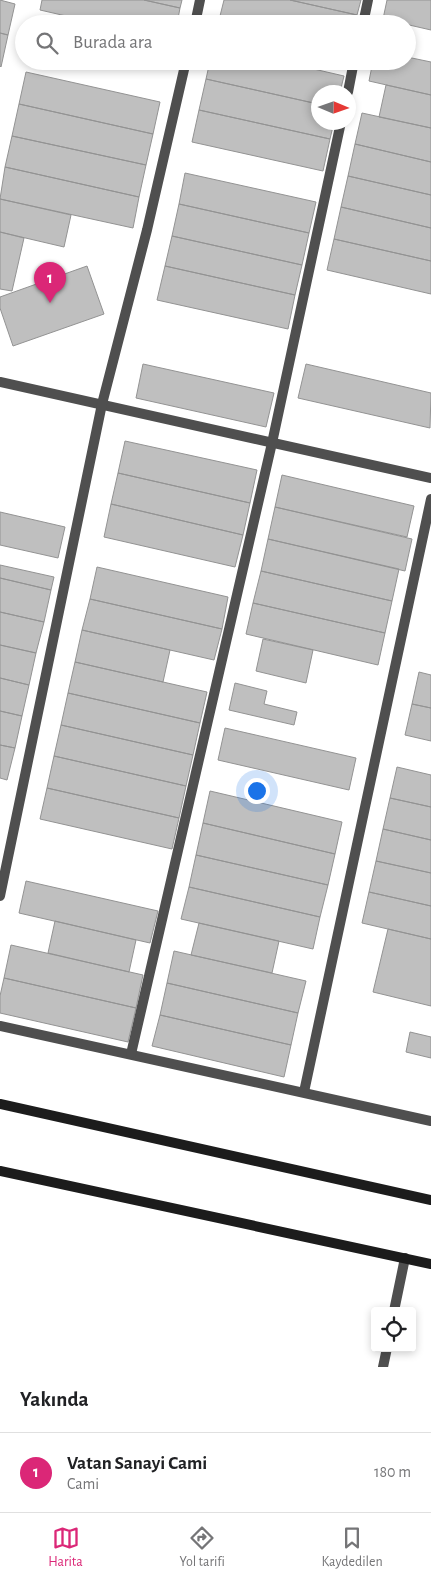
<!DOCTYPE html>
<html lang="tr">
<head>
<meta charset="utf-8">
<style>
  body { margin:0; font-family:"Alegreya Sans",sans-serif; background:#f2f2f2; color:#202124 }
  .controls { position:absolute; right:15px; bottom:15px; display:grid; overflow:hidden; border-radius:5px; box-shadow:0 2px 8px #0003 }
  .controls button { width:45px; height:45px; display:grid; place-items:center; padding:0; border:0; border-bottom:1px solid #e0e0e0; background:#fff; color:#202124; font:25px sans-serif }
  .compass { position:absolute; left:311px; top:85px; width:45px; height:45px; border-radius:50%; background:#fff; box-shadow:0 2px 8px #0003; rotate:92deg }
  .you { position:absolute; left:256px; top:790px; width:18px; height:18px; margin:-12px; border:4px solid #fff; border-radius:50%; background:#1a73e8; box-shadow:0 0 0 8px #1a73e833 }
  .badge { display:grid; place-items:center; width:32px; height:32px; border-radius:50%; background:#db2777; color:#fff; font-size:16px; font-weight:700 }
  .pin { position:absolute; translate:-50% -41px; filter:drop-shadow(0 1px 2px #0008) }
  .pin::after { content:''; position:absolute; top:26px; width:18px; height:15px; background:inherit; clip-path:polygon(0 0,100% 0,50% 100%) }
  .list { margin:0; padding:0; list-style:none }
  h2 { display:flex; justify-content:space-between; align-items:center; height:65px; margin:0; padding:0 20px; font-size:21px }
  h2 small { font-size:16px; font-weight:400; color:#757577 }
  .list li { display:grid; grid-template-columns:32px 1fr auto; gap:15px; align-items:center; box-sizing:border-box; height:80px; padding:0 20px; border-top:1px solid #e0e0e0 }
  .list b { display:block; font-size:19px; white-space:nowrap }
  .list p { margin:0; font-size:16px; white-space:nowrap; color:#757577 }
  .list em { font-size:16px; font-style:normal; color:#757577 }
  .icon { flex:none; width:28px; height:28px; fill:none; stroke:currentColor; stroke-width:2; stroke-linecap:round; stroke-linejoin:round }
  .map { position:relative; flex:none; width:431px; height:1367px; overflow:hidden }
  .search { position:absolute; background:#fff; box-shadow:0 2px 8px #0003; left:15px; right:15px; top:15px; height:55px; display:flex; align-items:center; gap:12px; box-sizing:border-box; padding:0 18px; border-radius:28px; color:#757577; font-size:19px }
  .sheet { height:145px; background:#fff }
  nav { display:flex; justify-content:space-around; align-items:center; box-sizing:border-box; height:70px; border-top:1px solid #e0e0e0; background:#fff; font-size:14px; color:#757577 }
  nav a { display:grid; justify-items:center; gap:2px }
  nav .on { color:#db2777 }
  .map>svg:first-child { display:block }
  .building { fill:#bfbfbf; stroke:#939393 }
  .lines { fill:none; stroke-linecap:round; stroke-linejoin:round }
  .service { stroke:#4f4f4f; stroke-width:10 }
  .minor { stroke:#4f4f4f; stroke-width:10 }
  .secondary { stroke:#1c1c1c; stroke-width:10 }
</style>
</head>
<body>
<div class="map">
<svg width="431" height="1367" viewBox="0 0 431 1367">
  <rect width="100%" height="100%" fill="#fff"/>
  <path class="building" d="M0,0l15,4 -7,31 -8,-2z
    M42,0h102l36,8 -3,16h-76l-61,-14z
    M144,0h38l-2,8z
    M224,0h66l67,15 -2,9h-98l-37,-8z
    M290,0h71l-4,15z
    M387,0h44v30l-48,-11z
    M0,33l8,2 -7,32 -1,-1z
    M407,57l24,5v33l-62,-14 4,-20h34z
    M210,61h69l65,15 -4,16h-22v12l-112,-25z
    M26,72l134,30 -7,32 -134,-30z
    M206,79l112,25v18h16l-4,17 -131,-29z
    M386,85l45,10v33l-52,-11z
    M19,104l134,30 -7,31 -134,-29z
    M199,110l131,29 -7,32 -131,-29z
    M362,113l69,15v34l-76,-18z
    M12,136l134,29 -7,32 -134,-30z
    M355,144l76,18v33l-83,-19z
    M5,167l134,30 -6,31 -133,-29z
    M185,173l131,29 -7,31 -130,-29z
    M348,176l83,19v33l-90,-21z
    M0,199l71,16 -7,32 -64,-15z
    M179,204l130,29 -7,32 -130,-29z
    M341,207l90,21v33l-97,-22z
    M0,232l24,6 -12,53 -12,-2z
    M172,236l130,29 -7,30 -130,-29z
    M334,239l97,22v33l-104,-24z
    M87,266l17,48 -91,32 -13,-38v-11z
    M165,266l130,29 -7,34 -131,-29z
    M143,364l131,29 -8,34 -130,-29z
    M306,364l125,29 -1,35 -132,-30z
    M125,441l132,29 -7,33 -132,-30z
    M118,473l132,30 -7,32 -132,-31z
    M282,475l132,31 -7,31 -132,-30z
    M111,504l132,31 -8,32 -131,-30z
    M275,507l137,32 -7,32 -137,-32z
    M0,512l65,15 -7,31 -58,-13z
    M268,539l131,30 -7,32 -131,-30z
    M0,565l54,12 -3,13 -51,-12z
    M97,567l131,30 -6,32 -132,-30z
    M261,571l131,30 -7,32 -132,-30z
    M0,578l51,12 -7,32 -44,-10z
    M90,599l132,30 -8,31 -132,-30z
    M253,603l132,30 -7,32 -132,-31z
    M0,612l44,10 -8,31 -36,-8z
    M82,630l88,20 -7,32 -88,-20z
    M263,639l50,11 -7,33 -50,-12z
    M0,645l36,8 -7,32 -29,-7z
    M75,662l132,30 -7,31 -132,-30z
    M419,672l12,3v33l-19,-4z
    M0,678l29,7 -7,31 -22,-5z
    M235,683l32,8 -3,13 33,8 -3,13 -65,-15z
    M68,693l132,30 -7,32 -132,-30z
    M412,704l19,4v33l-26,-6z
    M0,711l22,5 -7,32 -15,-3z
    M61,725l132,30 -7,31 -132,-30z
    M225,728l131,30 -7,32 -131,-30z
    M0,745l15,3 -8,32 -7,-2z
    M54,756l132,30 -7,32 -132,-30z
    M397,767l34,8v32l-41,-9z
    M47,788l132,30 -7,31 -132,-30z
    M210,791l132,31 -7,32 -132,-31z
    M390,798l41,9v33l-48,-11z
    M203,823l132,31 -7,31 -132,-30z
    M383,829l48,11v33l-55,-12z
    M196,855l132,30 -8,32 -131,-30z
    M376,861l55,12v33l-62,-14z
    M26,881l132,30 -8,32 -131,-30z
    M189,887l131,30 -7,32 -132,-30z
    M369,892l62,14v33l-69,-16z
    M55,921l81,19 -7,32 -81,-19z
    M199,923l80,18 -7,32 -81,-18z
    M388,929l43,10v67l-58,-14z
    M11,945l132,30 -7,33 -132,-30z
    M174,951l132,30 -8,32 -131,-30z
    M4,978l132,30 -8,34 -128,-29v-17z
    M167,983l131,30 -7,32 -131,-30z
    M160,1015l131,30 -7,32 -132,-31z
    M410,1032l21,5v21l-25,-6z"/>
  <g class="lines">
    <path class="service" d="M0,382l431,96
      M0,1026l431,95"/>
    <path class="minor" d="M195,24l5,-24
      M363,24l5,-24
      M348,92l6,-31
      M0,896l102,-492 45,-174 39,-169
      M131,1054l141,-611 69,-321
      M304,1092l127,-593
      M394,1311l11,-53
      M383,1367l4,-19"/>
    <path class="secondary" d="M0,1104l431,96
      M0,1171l431,93"/>
  </g>
</svg>
<div class="controls">
<button><svg class="icon" aria-label="locate" viewBox="0 0 24 24"><circle cx="12" cy="12" r="6"/><path d="M12 2v4M12 18v4M2 12h4M18 12h4"/></svg></button>
</div>
<svg class="compass" viewBox="-18 -18 36 36"><path d="M0-13l5 13h-10z" fill="#e53935"/><path d="M0 13l5-13h-10z" fill="#757577"/></svg>
<div class="you"></div>
<div class="pin badge" style="left:50px;top:303px">1</div>
<div class="search"><svg class="icon" aria-label="search" viewBox="0 0 24 24"><circle cx="10" cy="10" r="6"/><path d="M15 15l6 6"/></svg>Burada ara</div>
</div>
<section class="sheet">
<h2>Yakında<small></small></h2>
<ul class="list">
<li><span class="badge">1</span><div><b>Vatan Sanayi Cami</b><p>Cami</p></div><em>180 m</em></li>
</ul>
</section>
<nav>
<a class="on"><svg class="icon" aria-label="map" viewBox="0 0 24 24"><path d="M3 6l6-2 6 2 6-2v14l-6 2-6-2-6 2zM9 4v14M15 6v14"/></svg>Harita</a>
<a><svg class="icon" aria-label="directions" viewBox="0 0 24 24"><path d="M12 3l9 9-9 9-9-9zM9 14v-3h6M13 9l2 2-2 2"/></svg>Yol tarifi</a>
<a><svg class="icon" aria-label="saved" viewBox="0 0 24 24"><path d="M7 4h10v16l-5-4-5 4z"/></svg>Kaydedilen</a>
</nav>
</body>
</html>
